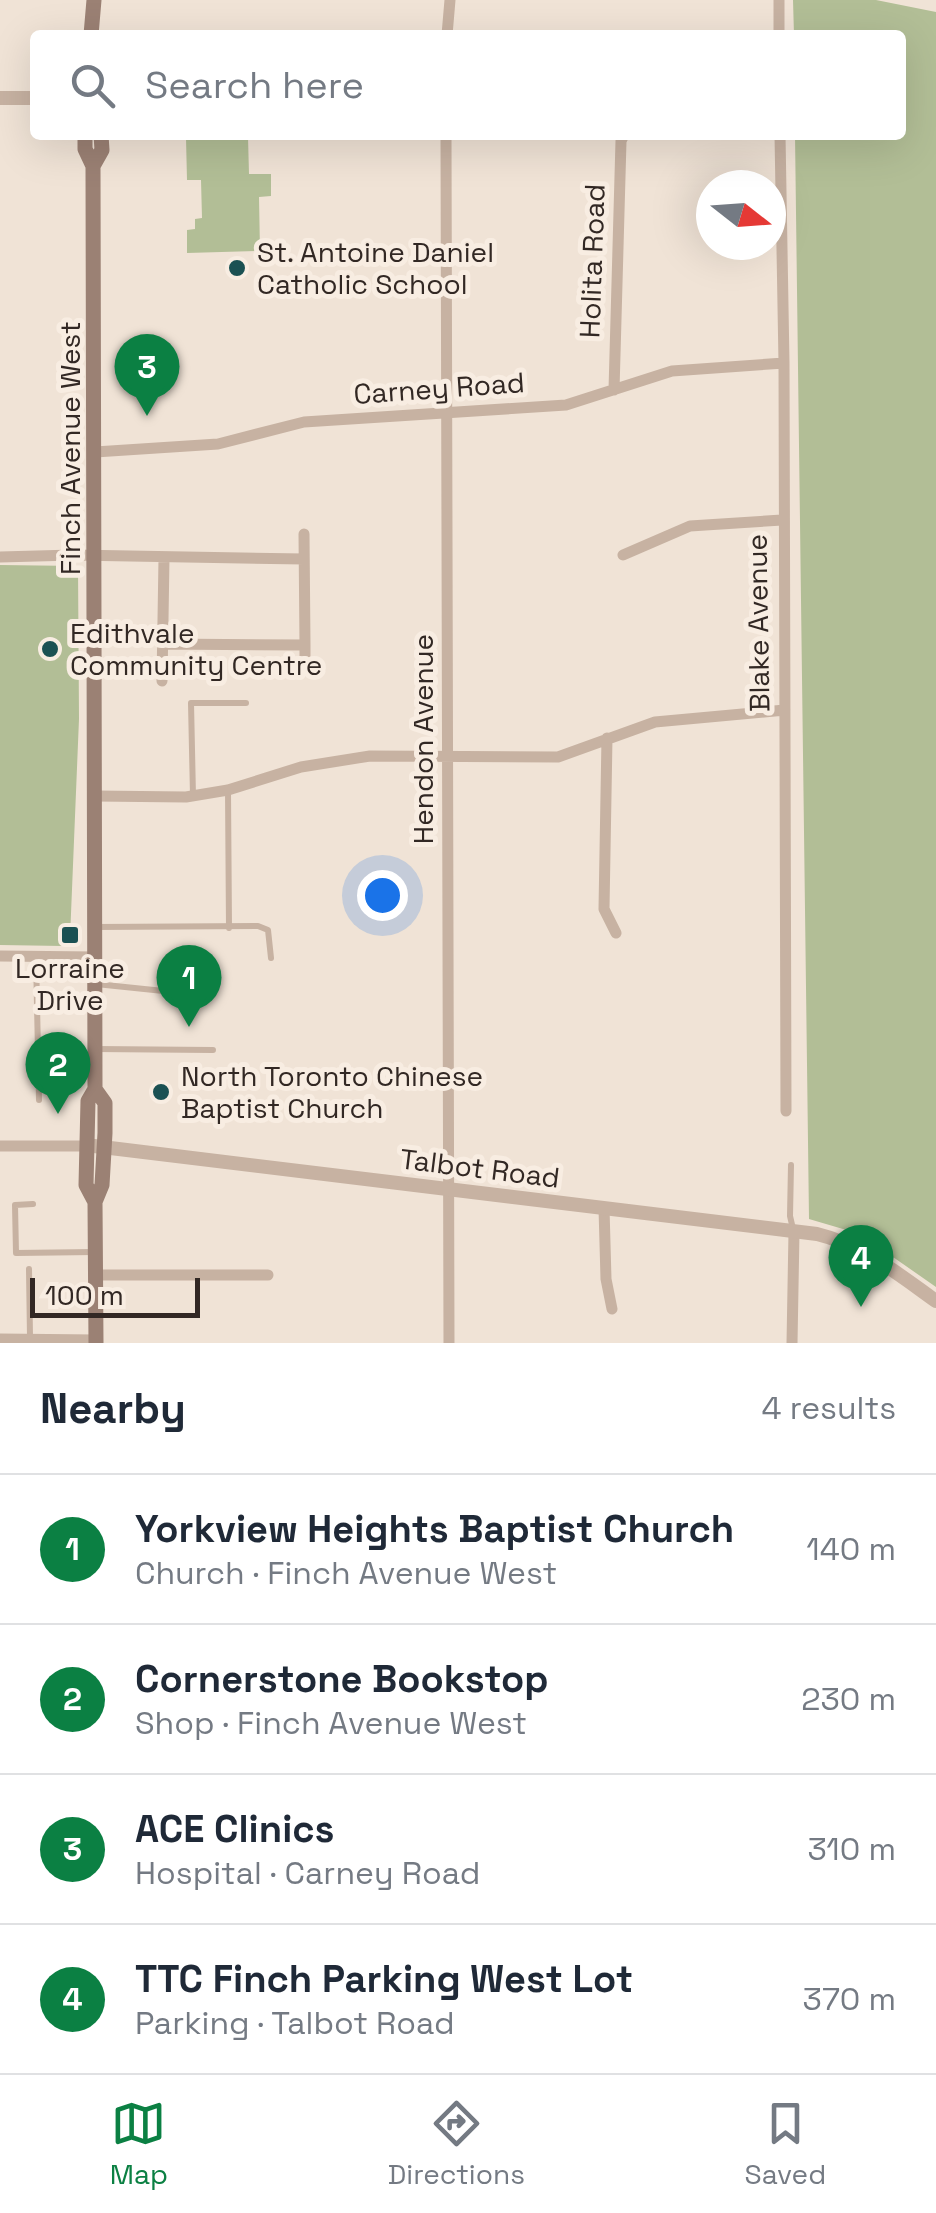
<!DOCTYPE html>
<html lang="en">
<head>
<meta charset="utf-8">
<style>
  body { margin:0; font-family:"Space Grotesk",sans-serif; background:#f2f2f3; color:#1f2937 }
  .compass { position:absolute; left:696px; top:170px; width:90px; height:90px; border-radius:50%; background:#fff; box-shadow:0 10px 40px #0002; rotate:107deg }
  .scale { position:absolute; left:30px; bottom:25px; width:170px; box-sizing:border-box; padding-left:10px; border:5px solid #322824; border-top:0; font-size:28px; line-height:35px; white-space:nowrap; color:#322824; -webkit-text-stroke:8px #f8ede2; paint-order:stroke }
  .you { position:absolute; left:382px; top:895px; width:35px; height:35px; margin:-25px; border:8px solid #fff; border-radius:50%; background:#1a73e8; box-shadow:0 0 0 15px #1a73e833 }
  .badge { display:grid; place-items:center; width:65px; height:65px; border-radius:50%; background:#0b8043; color:#fff; font-size:32px; font-weight:700 }
  .pin { position:absolute; translate:-50% -82px; filter:drop-shadow(0 2px 5px #0008) }
  .pin::after { content:''; position:absolute; top:52px; width:35px; height:30px; background:inherit; clip-path:polygon(0 0,100% 0,50% 100%) }
  .list { margin:0; padding:0; list-style:none }
  h2 { display:flex; justify-content:space-between; align-items:center; height:130px; margin:0; padding:0 40px; font-size:42px }
  h2 small { font-size:32px; font-weight:400; color:#747a83 }
  .list li { display:grid; grid-template-columns:65px 1fr auto; gap:30px; align-items:center; box-sizing:border-box; height:150px; padding:0 40px; border-top:2px solid #e0e1e3 }
  .list b { display:block; font-size:38px; white-space:nowrap }
  .list p { margin:0; font-size:32px; white-space:nowrap; color:#747a83 }
  .list em { font-size:32px; font-style:normal; color:#747a83 }
  .icon { flex:none; width:55px; height:55px; fill:none; stroke:currentColor; stroke-width:2; stroke-linecap:round; stroke-linejoin:round }
  .map { position:relative; flex:none; width:936px; height:1343px; overflow:hidden }
  .search { position:absolute; background:#fff; box-shadow:0 10px 40px #0002; left:30px; right:30px; top:30px; height:110px; display:flex; align-items:center; gap:25px; box-sizing:border-box; padding:0 35px; border-radius:10px; color:#747a83; font-size:38px }
  .sheet { height:730px; background:#fff }
  nav { display:flex; justify-content:space-around; align-items:center; box-sizing:border-box; height:140px; border-top:2px solid #e0e1e3; background:#fff; font-size:28px; color:#747a83 }
  nav a { display:grid; justify-items:center; gap:5px }
  nav .on { color:#0b8043 }
  .map>svg:first-child { display:block }
  .green { fill:#b2be96 }
  .lines { fill:none; stroke-linecap:round; stroke-linejoin:round }
  .service { stroke:#c7b2a2; stroke-width:6 }
  .minor { stroke:#c7b2a2; stroke-width:11 }
  .tertiary { stroke:#c7b2a2; stroke-width:14 }
  .secondary { stroke:#9b8174; stroke-width:15 }
  .poi-dot { fill:#1b5153; stroke:#f8ede2; stroke-width:4 }
  .labels { text-anchor:middle; stroke-width:10; stroke-linejoin:round; paint-order:stroke }
  .poi-label { font-size:28px; fill:#322824; stroke:#f8ede2; text-anchor:start }
  .street-label { font-size:28px; fill:#322824; stroke:#f8ede2 }
</style>
</head>
<body>
<div class="map">
<svg width="936" height="1343" viewBox="0 0 936 1343">
  <rect width="100%" height="100%" fill="#f0e3d6"/>
  <path class="green" d="M793,0h83l60,12v1275l-76,-53 -51,-15 -14,-1084h106v-100h-107z
    M248,137l1,37h22v22l-12,1 1,54 -73,2v-23l8,-1v-10l7,-1 -1,-38h-14l-1,-42z
    M0,565l78,1 1,153 -9,219 -7,8 -63,-1z"/>
  <g class="lines">
    <path class="service" d="M228,791l1,137
      M193,796l-2,-93h55
      M96,927l162,-1 10,4 3,28
      M36,957l3,143
      M96,984l106,11
      M95,1049l118,1
      M791,1165l-1,51 3,13
      M33,1204l-18,1 1,48 78,-1
      M29,1269l1,68"/>
    <path class="minor" d="M779,0v35
      M447,35l3,-35
      M446,135l3,1208
      M780,135l4,228 2,748
      M614,390l7,-249 3,-6
      M95,452l123,-8 86,-22 262,-17 106,-34 112,-8
      M623,555l67,-29 92,-6
      M0,557l74,-2 230,4
      M163,644l142,1 -1,-111
      M305,667v-22
      M162,681l2,-123
      M607,738l-3,171 12,24
      M95,796l91,1 42,-7 73,-23 69,-11 188,1 97,-35 130,-12
      M0,956l95,1
      M0,1146h88
      M604,1208l2,71 6,30
      M96,1275h172
      M0,1339l96,1
      M792,1343l2,-111"/>
    <path class="tertiary" d="M0,98h35
      M94,1146l723,88c46,11 81,40 119,67"/>
    <path class="secondary" d="M91,35l3,-35
      M85,135v14l8,17
      M95,1089l10,14v30l-3,52 -7,17 1,141
      M95,1202l-9,-17 2,-84 7,-12 -2,-923 9,-16 -1,-15"/>
  </g>
  <g class="poi-dot">
    <circle cx="237" cy="268" r="10"/>
    <circle cx="50" cy="649" r="10"/>
    <rect x="60" y="925" width="20" height="20" rx="5"/>
    <circle cx="161" cy="1092" r="10"/>
  </g>
  <g class="labels">
    <g class="poi-label">
      <text x="257" y="262">St. Antoine Daniel<tspan x="257" dy="32">Catholic School</tspan></text>
      <text x="70" y="643">Edithvale<tspan x="70" dy="32">Community Centre</tspan></text>
      <text x="70" y="978" text-anchor="middle">Lorraine<tspan x="70" dy="32">Drive</tspan></text>
      <text x="181" y="1086">North Toronto Chinese<tspan x="181" dy="32">Baptist Church</tspan></text>
    </g>
    <g class="street-label">
      <text transform="translate(592 261) rotate(-88)" y="10">Holita Road</text>
      <text transform="translate(439 388) rotate(-4)" y="10">Carney Road</text>
      <text transform="translate(70 448) rotate(-90)" y="10">Finch Avenue West</text>
      <text transform="translate(758 623) rotate(-91)" y="10">Blake Avenue</text>
      <text transform="translate(423 739) rotate(-90)" y="10">Hendon Avenue</text>
      <text transform="translate(480 1168) rotate(7)" y="10">Talbot Road</text>
    </g>
  </g>
</svg>
<svg class="compass" viewBox="-18 -18 36 36"><path d="M0-13l5 13h-10z" fill="#e53935"/><path d="M0 13l5-13h-10z" fill="#747a83"/></svg>
<div class="scale">100 m</div>
<div class="you"></div>
<div class="pin badge" style="left:189px;top:1027px">1</div>
<div class="pin badge" style="left:58px;top:1114px">2</div>
<div class="pin badge" style="left:147px;top:416px">3</div>
<div class="pin badge" style="left:861px;top:1307px">4</div>
<div class="search"><svg class="icon" aria-label="search" viewBox="0 0 24 24"><circle cx="10" cy="10" r="6"/><path d="M15 15l6 6"/></svg>Search here</div>
</div>
<section class="sheet">
<h2>Nearby<small>4 results</small></h2>
<ul class="list">
<li><span class="badge">1</span><div><b>Yorkview Heights Baptist Church</b><p>Church · Finch Avenue West</p></div><em>140 m</em></li>
<li><span class="badge">2</span><div><b>Cornerstone Bookstop</b><p>Shop · Finch Avenue West</p></div><em>230 m</em></li>
<li><span class="badge">3</span><div><b>ACE Clinics</b><p>Hospital · Carney Road</p></div><em>310 m</em></li>
<li><span class="badge">4</span><div><b>TTC Finch Parking West Lot</b><p>Parking · Talbot Road</p></div><em>370 m</em></li>
</ul>
</section>
<nav>
<a class="on"><svg class="icon" aria-label="map" viewBox="0 0 24 24"><path d="M3 6l6-2 6 2 6-2v14l-6 2-6-2-6 2zM9 4v14M15 6v14"/></svg>Map</a>
<a><svg class="icon" aria-label="directions" viewBox="0 0 24 24"><path d="M12 3l9 9-9 9-9-9zM9 14v-3h6M13 9l2 2-2 2"/></svg>Directions</a>
<a><svg class="icon" aria-label="saved" viewBox="0 0 24 24"><path d="M7 4h10v16l-5-4-5 4z"/></svg>Saved</a>
</nav>
</body>
</html>
